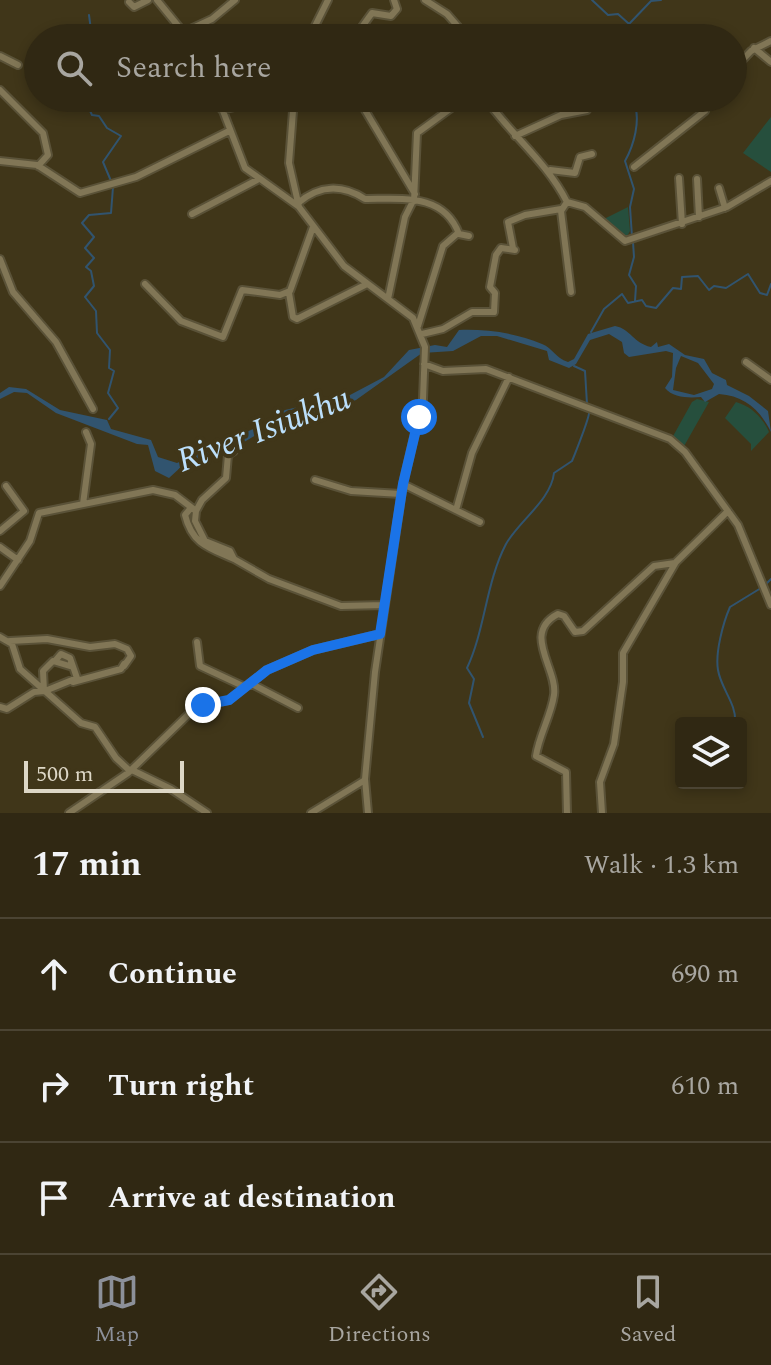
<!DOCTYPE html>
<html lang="en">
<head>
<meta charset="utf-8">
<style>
  body { margin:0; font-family:Spectral,serif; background:#3c3421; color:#f1f3f6 }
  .controls { position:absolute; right:24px; bottom:24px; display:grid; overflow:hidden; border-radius:8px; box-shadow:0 4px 12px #0003 }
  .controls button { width:72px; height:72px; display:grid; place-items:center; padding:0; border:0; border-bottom:2px solid #4b4433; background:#302813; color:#f1f3f6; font:40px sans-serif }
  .scale { position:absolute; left:24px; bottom:20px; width:160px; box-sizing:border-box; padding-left:8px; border:4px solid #ddd7c6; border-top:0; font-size:22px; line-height:28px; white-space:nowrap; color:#ddd7c6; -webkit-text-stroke:6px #403619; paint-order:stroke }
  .stop { position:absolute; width:24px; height:24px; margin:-18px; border:6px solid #1a73e8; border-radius:50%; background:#fff }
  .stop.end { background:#1a73e8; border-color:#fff; box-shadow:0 2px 8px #0008 }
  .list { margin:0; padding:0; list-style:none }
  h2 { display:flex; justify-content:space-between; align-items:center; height:104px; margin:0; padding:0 32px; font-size:34px }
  h2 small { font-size:26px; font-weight:400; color:#a8a6a0 }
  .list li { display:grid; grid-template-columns:52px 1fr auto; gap:24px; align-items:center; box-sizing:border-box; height:112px; padding:0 32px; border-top:2px solid #4b4433 }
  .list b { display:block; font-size:30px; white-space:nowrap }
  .list em { font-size:26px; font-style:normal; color:#a8a6a0 }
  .icon { flex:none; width:44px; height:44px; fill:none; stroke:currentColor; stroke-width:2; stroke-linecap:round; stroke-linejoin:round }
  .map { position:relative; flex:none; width:771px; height:813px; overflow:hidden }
  .search { position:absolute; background:#302813; box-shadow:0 4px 12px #0003; left:24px; right:24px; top:24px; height:88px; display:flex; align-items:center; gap:20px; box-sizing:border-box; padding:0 28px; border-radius:44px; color:#a8a6a0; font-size:30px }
  .sheet { height:440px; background:#302813 }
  nav { display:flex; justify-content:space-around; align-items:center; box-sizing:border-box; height:112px; border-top:2px solid #4b4433; background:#302813; font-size:22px; color:#a8a6a0 }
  nav a { display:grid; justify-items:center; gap:4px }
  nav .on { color:#8c9099 }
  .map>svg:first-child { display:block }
  .green { fill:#264f3d }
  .water { fill:#31546f; fill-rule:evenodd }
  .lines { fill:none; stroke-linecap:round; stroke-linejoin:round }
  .stream { stroke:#31546f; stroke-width:2 }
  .minor-casing { stroke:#5a5238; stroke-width:10 }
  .minor { stroke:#817656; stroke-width:6 }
  .route { stroke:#1a73e8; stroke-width:10 }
  .labels { text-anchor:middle; stroke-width:8; stroke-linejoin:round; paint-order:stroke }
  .water-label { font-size:34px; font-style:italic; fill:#bce0fc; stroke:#403619 }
</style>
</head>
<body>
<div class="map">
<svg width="771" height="813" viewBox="0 0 771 813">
  <rect width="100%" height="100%" fill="#403619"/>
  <path class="green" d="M771,117v55l-28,-19z
    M628,207l2,24 -4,7 -24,-18z
    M697,399l12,3 -26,46 -11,-10 20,-36z
    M736,402c15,4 27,16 33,30l-18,19v-7l-26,-26z"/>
  <path class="water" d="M615,326c16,3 18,17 36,21l6,-5 1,5 11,-3 16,11 19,4 8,14 14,7 1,5 22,11 19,15 3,21c-11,-22 -26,-36 -52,-38l-14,8 -4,-5c-12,1 -28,1 -36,-9l7,-11 1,-24 -7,-2 -37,6 -5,-4 -2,-11 -13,-8 -19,6 -14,24 -7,4 -20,-8 -2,-9 -50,-15h-16l-28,15 -31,2 -66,47 -31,12 -35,3 -51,30 -58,22 -12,11 -14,-7 -7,-26 -11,-1 -81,-31 -29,-20 -13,-1 -14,7v-6l9,-6 17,2 34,21 47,10 4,9 40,11 7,17 19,6 85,-38 23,-15 65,-15 34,-18 25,-27 26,-5 12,2 12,-17c28,-1 57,3 83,14 11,4 13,14 26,18l6,-3 14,-25zM681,356l17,7 16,21 -2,5 -18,6 -21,-5 3,-22z"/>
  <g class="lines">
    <path class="stream" d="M592,0l16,15 10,-1 10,9
      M89,15l3,23
      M626,38l3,-14 22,-23 10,-1
      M84,98l8,17 7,1 8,12 14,8 -18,26 8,19
      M626,98l8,4c7,18 0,43 -9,59l9,28 -4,18 2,30
      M633,242l1,15 -5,18 7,11 -1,15
      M591,332l13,-23 18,-15 6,9 14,-3 4,6 10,2 17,-20 8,1 1,-12 16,-1 11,14 5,-4 12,2 22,-14 12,19 7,2 4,-11
      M574,366l11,5 2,33
      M109,419l9,-11 -10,-15 6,-22 -5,-3 1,-18 -13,-17 -1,-22 -11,-14 9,-11 -3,-15 -5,-4 8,-9 -9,-10 9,-11 -12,-14 7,-8 22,-2 2,-26
      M764,586l7,-7
      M735,723c2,-19 -14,-34 -17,-53 -3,-17 5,-47 12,-63l31,-19
      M483,737l-14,-34 5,-24 -7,-11c18,-38 19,-86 39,-124 13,-23 45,-44 48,-71l18,-12c3,-7 18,-45 17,-49"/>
    <defs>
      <path id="minor" d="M157,0l31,38
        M425,0l22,14 21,24
        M129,2l5,5 14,-7
        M184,32l28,-13 23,-19
        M309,38l19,-38
        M354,38l18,-25 19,3 6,-7 -3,-9
        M378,38l7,-8
        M754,48l17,14
        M0,56l18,9
        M733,70l18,-19 20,-10
        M0,90l43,43 5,22 -10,11
        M218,98l27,70 53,38
        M294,98l-5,65 10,44 45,59 69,52 12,29 -2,52 -20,85 -28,188 -10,107 3,34
        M367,98l-5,7 53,89
        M485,98c27,38 61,63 82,104l18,5 40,34 102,-34 44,-26
        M222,110l50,-12
        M515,136l46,-21 26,-5
        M0,161l37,4 43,28 56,-16 93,-46
        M634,167l71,-56 4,-13
        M550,170l25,3 5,-16 12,-3
        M679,178l3,46
        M697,179l2,38
        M719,188l6,20
        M414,201l3,-68 48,-35
        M567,202l-6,9 10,81
        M298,203c21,-18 44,-19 67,-4 37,0 79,-6 94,35l10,2
        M192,214l65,-34
        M513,248l-5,-26 17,-7 36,-6
        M0,259l13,33 43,50 37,67
        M145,284l36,37 42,16 19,-47 38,5 10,-4 23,-64
        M289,293l4,24 4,2 70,-35
        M388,299l17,-82 8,-16
        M418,326l25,-80 15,-13
        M422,334l21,-5 29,-17h22l1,-19 -5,-6 6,-32 5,-7 14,2
        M746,362l25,18
        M424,364l19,7 43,-2 184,70 15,13 53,73 33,80
        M315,480l36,11 50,3
        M403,484l77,38
        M83,504l8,-60 -5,-12
        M190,509l-5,6c7,29 24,33 49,44
        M456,510l16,-57 37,-76
        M196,511l6,-11 24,-22 2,-23 6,-4
        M0,531l24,-20 -18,-25
        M0,547l18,13
        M0,586l30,-45 9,-28 114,-23 22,5 21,16 -1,10 10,20 25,10 4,8 35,20 72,27 44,-1
        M0,637l12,7 8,25 61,54 14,4 21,31 14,13
        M10,641l37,-2 43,8 25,-3 12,5 4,7 -7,10
        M197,642l3,24 45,21
        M73,682l48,-13 3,-5
        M250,683l48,25
        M45,691l32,-13 -7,-20 -9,-4 -6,7
        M0,707l7,2 27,-17 10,-1 -1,-20 10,-10 20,6
        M132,770l39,19 36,24
        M69,813l59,-40 67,-65 34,-8 38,-30 46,-20 67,-16
        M311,813l54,-33
        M567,813l-1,-41 -30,-16c3,-21 15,-40 18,-61 4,-26 -33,-62 4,-81l6,2 11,16 8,-1 71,-65 21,-3
        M602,813l-2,-31 14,-38 9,-62v-29l53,-91 52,-51"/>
    </defs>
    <use href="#minor" class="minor-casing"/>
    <use href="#minor" class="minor"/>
  </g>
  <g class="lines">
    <path class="route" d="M203,705l26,-5 38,-30 46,-20 67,-16 23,-150 16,-67"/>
  </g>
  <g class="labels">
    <g class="water-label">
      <text transform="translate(263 428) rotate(-21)" y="12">River Isiukhu</text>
    </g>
  </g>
</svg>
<div class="controls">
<button><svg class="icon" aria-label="layers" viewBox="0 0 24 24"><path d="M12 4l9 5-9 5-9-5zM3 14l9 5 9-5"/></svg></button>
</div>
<div class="scale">500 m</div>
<div class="stop" style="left:419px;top:417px"></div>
<div class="stop end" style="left:203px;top:705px"></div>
<div class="search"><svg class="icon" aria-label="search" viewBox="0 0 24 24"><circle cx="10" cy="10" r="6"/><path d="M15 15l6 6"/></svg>Search here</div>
</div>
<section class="sheet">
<h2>17 min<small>Walk · 1.3 km</small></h2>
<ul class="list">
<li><svg class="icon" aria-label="ahead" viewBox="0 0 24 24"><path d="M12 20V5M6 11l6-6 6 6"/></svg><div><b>Continue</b></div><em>690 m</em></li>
<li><svg class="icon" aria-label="right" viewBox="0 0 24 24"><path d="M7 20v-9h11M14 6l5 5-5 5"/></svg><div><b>Turn right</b></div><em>610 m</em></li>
<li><svg class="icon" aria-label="arrive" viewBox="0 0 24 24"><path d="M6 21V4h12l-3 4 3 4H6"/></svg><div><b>Arrive at destination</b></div></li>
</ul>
</section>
<nav>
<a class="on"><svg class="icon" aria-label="map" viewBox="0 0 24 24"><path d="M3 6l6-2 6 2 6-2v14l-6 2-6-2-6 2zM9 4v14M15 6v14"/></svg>Map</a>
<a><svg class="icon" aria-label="directions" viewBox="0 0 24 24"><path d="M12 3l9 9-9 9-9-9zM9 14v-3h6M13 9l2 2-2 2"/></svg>Directions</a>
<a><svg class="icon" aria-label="saved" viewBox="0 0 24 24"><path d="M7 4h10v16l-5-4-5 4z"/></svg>Saved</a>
</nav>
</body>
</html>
